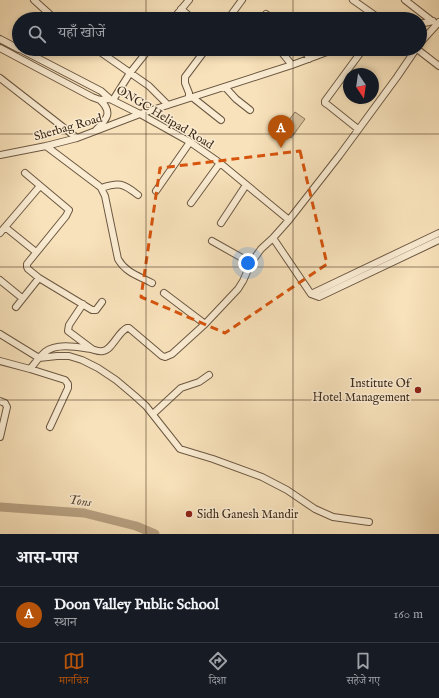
<!DOCTYPE html>
<html lang="hi">
<head>
<meta charset="utf-8">
<style>
  body { margin:0; font-family:"IM FELL English","Noto Serif Devanagari",serif; background:#20242c; color:#f1f3f6 }
  .compass { position:absolute; left:343px; top:68px; width:36px; height:36px; border-radius:50%; background:#171b24; box-shadow:0 2px 6px #0003; rotate:167deg }
  .you { position:absolute; left:248px; top:263px; width:14px; height:14px; margin:-10px; border:3px solid #fff; border-radius:50%; background:#1a73e8; box-shadow:0 0 0 6px #1a73e833 }
  .badge { display:grid; place-items:center; width:26px; height:26px; border-radius:50%; background:#b45309; color:#fff; font-size:13px; font-weight:700 }
  .pin { position:absolute; translate:-50% -33px; filter:drop-shadow(0 1px 2px #0008) }
  .pin::after { content:''; position:absolute; top:21px; width:14px; height:12px; background:inherit; clip-path:polygon(0 0,100% 0,50% 100%) }
  .list { margin:0; padding:0; list-style:none }
  h2 { display:flex; justify-content:space-between; align-items:center; height:52px; margin:0; padding:0 16px; font-size:17px }
  h2 small { font-size:13px; font-weight:400; color:#9ea1a6 }
  .list li { display:grid; grid-template-columns:26px 1fr auto; gap:12px; align-items:center; box-sizing:border-box; height:56px; padding:0 16px; border-top:1px solid #363941 }
  .list b { display:block; font-size:15px; white-space:nowrap }
  .list p { margin:0; font-size:13px; white-space:nowrap; color:#9ea1a6 }
  .list em { font-size:13px; font-style:normal; color:#9ea1a6 }
  .icon { flex:none; width:22px; height:22px; fill:none; stroke:currentColor; stroke-width:2; stroke-linecap:round; stroke-linejoin:round }
  .map { position:relative; flex:none; width:439px; height:534px; overflow:hidden }
  .search { position:absolute; background:#171b24; box-shadow:0 2px 6px #0003; left:12px; right:12px; top:12px; height:44px; display:flex; align-items:center; gap:10px; box-sizing:border-box; padding:0 14px; border-radius:22px; color:#9ea1a6; font-size:15px }
  .sheet { height:108px; background:#171b24 }
  nav { display:flex; justify-content:space-around; align-items:center; box-sizing:border-box; height:56px; border-top:1px solid #363941; background:#171b24; font-size:11px; color:#9ea1a6 }
  nav a { display:grid; justify-items:center; gap:2px }
  nav .on { color:#b45309 }
  .map>svg:first-child { display:block }
  .green { fill:#d8c39f; stroke:#8b765c }
  .lines { fill:none; stroke-linecap:round; stroke-linejoin:round }
  .river { stroke:#b9a384; stroke-width:9 }
  .minor-casing { stroke:#6c5842; stroke-width:8 }
  .minor { stroke:#faecd3; stroke-width:6 }
  .marked { fill:none; stroke:#d7540d; stroke-width:3; stroke-dasharray:8 5; stroke-linejoin:round }
  .grid { fill:none; stroke:#3e2a19; stroke-width:1; stroke-opacity:0.55 }
  .poi-dot { fill:#8f2418; stroke:#faecd3; stroke-width:1.5 }
  .labels { text-anchor:middle; stroke-width:3; stroke-linejoin:round; paint-order:stroke }
  .street-label { font-size:12px; fill:#3e2a19; stroke:#faecd3 }
  .poi-label { font-size:12px; fill:#3e2a19; stroke:#faecd3; text-anchor:end }
  .water-label { font-size:13px; font-style:italic; fill:#634e39; stroke:#faecd3 }
</style>
</head>
<body>
<div class="map">
<svg width="439" height="534" viewBox="0 0 439 534">
  <rect width="100%" height="100%" fill="#f8e2bb"/>
  <filter id="stains"><feTurbulence type="fractalNoise" baseFrequency=".005" numOctaves="4"/><feColorMatrix values="0 0 0 0 .2 0 0 0 0 .09 0 0 0 0 .02 0 0 0 .5 -.17"/></filter>
  <radialGradient id="worn" r=".72"><stop offset=".6" stop-color="#630" stop-opacity="0"/><stop offset="1" stop-color="#630" stop-opacity=".3"/></radialGradient>
  <path class="green" d="M295,112l10,7 -14,19 -10,-7z"/>
  <g class="lines">
    <path class="river" d="M0,507l84,6 52,13 19,8"/>
    <defs>
      <path id="minor" d="M34,0l21,19
        M353,0l27,19
        M405,0l27,21
        M181,9l12,10
        M266,14l6,5
        M173,19l16,-19
        M228,19l14,-19
        M420,24l13,-3
        M0,39l19,10
        M420,43l19,-21
        M0,48l92,49 8,3 10,-1
        M20,49l81,42 9,8 30,15 50,28 30,21 69,57
        M96,49l53,37 19,19
        M279,49l13,16
        M303,49l4,5 2,5
        M417,49l22,17
        M0,78l77,60
        M225,87l11,12 14,11
        M192,97l29,23
        M189,98v-5l-4,-10v-6l21,-28
        M113,100l17,-27 19,-24
        M358,129l-30,-24 -3,-2v-2l36,-49 1,-3
        M95,131c11,-11 19,-18 5,-31
        M46,146l53,40 2,2 4,8 13,63c8,14 21,17 34,24
        M0,155l46,-9 31,-8 63,-24 152,-49 43,-16
        M25,173l44,37 -3,6 -39,48v3l1,2 11,9 53,32h4l6,-8
        M101,188c18,-6 22,-5 37,7
        M156,191l34,-49
        M191,203l29,-40
        M221,223l25,-38
        M5,227l31,25
        M0,233l40,-47
        M273,238l38,56 8,3 120,-57
        M212,241l39,22
        M0,280l22,18
        M164,293l41,31
        M311,294l128,-61
        M83,304l-14,21 -1,6 24,18
        M16,307l23,-29
        M0,334l39,24
        M39,358l18,-2h12l13,4 16,8 18,12 19,16 11,10 34,43 33,10 49,18 25,13 28,19 18,8 36,5
        M0,361l30,8c5,-6 9,-12 15,-17 12,-9 32,-5 46,-3 4,1 8,3 12,2 9,-1 15,-19 24,-23h2l33,28 3,1 7,-3 33,-30 33,-35 5,-8 8,-18 10,-14 12,-11 16,-18 50,-64 58,-79 19,-28
        M30,369l35,11 3,4v4l-18,39
        M0,401l5,2 2,4 -7,30
        M153,414l28,-26 18,-6 10,-7"/>
    </defs>
    <use href="#minor" class="minor-casing"/>
    <use href="#minor" class="minor"/>
  </g>
  <path class="marked" d="M300,151l27,113 -102,69 -84,-36 19,-129z"/>
  <path class="grid" d="M146,0v19M293,0v19M146,49v485M293,49v485M0,134h439M0,267h439M0,400h439"/>
  <g class="poi-dot">
    <circle cx="418" cy="390" r="4"/>
    <circle cx="189" cy="514" r="4"/>
  </g>
  <g class="labels">
    <g class="street-label">
      <text transform="translate(165 117) rotate(31)" y="4">ONGC Helipad Road</text>
      <text transform="translate(68 127) rotate(-16)" y="4">Sherbag Road</text>
    </g>
    <g class="poi-label">
      <text x="410" y="387">Institute Of<tspan x="410" dy="14">Hotel Management</tspan></text>
      <text x="197" y="518" text-anchor="start">Sidh Ganesh Mandir</text>
    </g>
    <g class="water-label">
      <text transform="translate(80 500) rotate(8)" y="5">Tons</text>
    </g>
  </g>
  <rect width="100%" height="100%" filter="url(#stains)"/>
  <rect width="100%" height="100%" fill="url(#worn)"/>
</svg>
<svg class="compass" viewBox="-18 -18 36 36"><path d="M0-13l5 13h-10z" fill="#e53935"/><path d="M0 13l5-13h-10z" fill="#9ea1a6"/></svg>
<div class="you"></div>
<div class="pin badge" style="left:281px;top:148px">A</div>
<div class="search"><svg class="icon" aria-label="search" viewBox="0 0 24 24"><circle cx="10" cy="10" r="6"/><path d="M15 15l6 6"/></svg>यहाँ खोजें</div>
</div>
<section class="sheet">
<h2>आस-पास<small></small></h2>
<ul class="list">
<li><span class="badge">A</span><div><b>Doon Valley Public School</b><p>स्थान</p></div><em>160 m</em></li>
</ul>
</section>
<nav>
<a class="on"><svg class="icon" aria-label="map" viewBox="0 0 24 24"><path d="M3 6l6-2 6 2 6-2v14l-6 2-6-2-6 2zM9 4v14M15 6v14"/></svg>मानचित्र</a>
<a><svg class="icon" aria-label="directions" viewBox="0 0 24 24"><path d="M12 3l9 9-9 9-9-9zM9 14v-3h6M13 9l2 2-2 2"/></svg>दिशा</a>
<a><svg class="icon" aria-label="saved" viewBox="0 0 24 24"><path d="M7 4h10v16l-5-4-5 4z"/></svg>सहेजे गए</a>
</nav>
</body>
</html>
